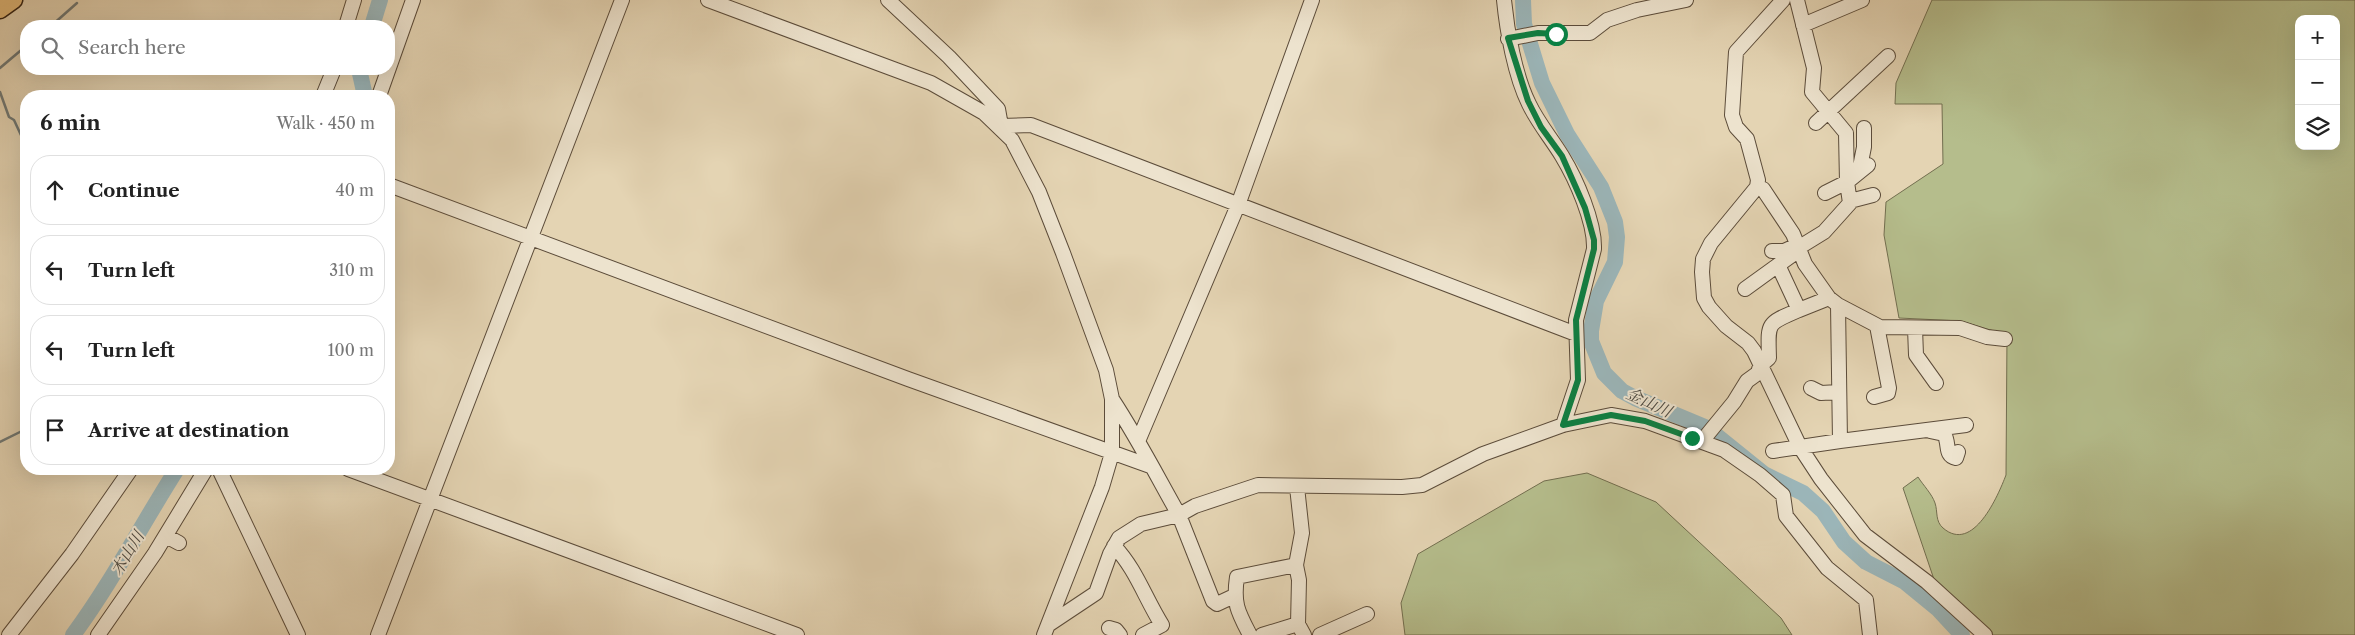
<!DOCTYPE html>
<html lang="en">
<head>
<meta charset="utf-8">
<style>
  body { margin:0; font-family:"Libre Caslon Text","Noto Serif JP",serif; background:#f6f6f6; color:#222 }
  .controls { position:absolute; right:15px; top:15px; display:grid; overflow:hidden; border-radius:10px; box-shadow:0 5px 20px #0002 }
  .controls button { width:45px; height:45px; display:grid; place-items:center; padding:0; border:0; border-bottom:1px solid #e0e0e0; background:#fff; color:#222; font:25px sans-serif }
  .stop { position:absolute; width:15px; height:15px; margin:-11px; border:4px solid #0b8043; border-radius:50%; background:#fff }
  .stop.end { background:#0b8043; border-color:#fff; box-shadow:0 1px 5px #0008 }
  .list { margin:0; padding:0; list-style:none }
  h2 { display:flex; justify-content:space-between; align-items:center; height:65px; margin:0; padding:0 20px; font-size:21px }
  h2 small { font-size:16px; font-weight:400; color:#767676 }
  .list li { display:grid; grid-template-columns:32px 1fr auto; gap:15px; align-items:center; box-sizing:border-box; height:70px; margin:0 10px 10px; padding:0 10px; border:1px solid #e0e0e0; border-radius:20px }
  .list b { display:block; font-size:19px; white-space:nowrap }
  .list em { font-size:16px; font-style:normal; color:#767676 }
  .icon { flex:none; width:28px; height:28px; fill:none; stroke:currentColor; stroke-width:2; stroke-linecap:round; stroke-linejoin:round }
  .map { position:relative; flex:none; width:2355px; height:635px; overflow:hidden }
  .search { position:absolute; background:#fff; box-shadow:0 5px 20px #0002; left:20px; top:20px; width:375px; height:55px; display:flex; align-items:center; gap:12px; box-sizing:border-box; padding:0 18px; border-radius:20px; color:#767676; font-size:19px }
  .panel { position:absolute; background:#fff; box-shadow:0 5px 20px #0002; left:20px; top:90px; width:375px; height:385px; border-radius:20px }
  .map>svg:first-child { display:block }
  .green { fill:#b5bd8c; stroke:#726e4f; fill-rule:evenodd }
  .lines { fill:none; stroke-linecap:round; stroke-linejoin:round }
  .stream { stroke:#707976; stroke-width:2.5 }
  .river { stroke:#9bb5b8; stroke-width:16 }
  .minor-casing { stroke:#5c4c3a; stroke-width:16 }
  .major-casing { stroke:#2f1f12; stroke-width:19 }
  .minor { stroke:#ede3ce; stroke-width:14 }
  .major { stroke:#e2ba7a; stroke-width:16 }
  .route { stroke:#0b8043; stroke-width:6 }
  .labels { text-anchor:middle; stroke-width:4; stroke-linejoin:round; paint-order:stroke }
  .water-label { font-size:16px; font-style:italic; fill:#4f4c44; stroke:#ede3ce }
</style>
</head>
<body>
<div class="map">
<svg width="2355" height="635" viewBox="0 0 2355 635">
  <rect width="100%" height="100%" fill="#e4d4b3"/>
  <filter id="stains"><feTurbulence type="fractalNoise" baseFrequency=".004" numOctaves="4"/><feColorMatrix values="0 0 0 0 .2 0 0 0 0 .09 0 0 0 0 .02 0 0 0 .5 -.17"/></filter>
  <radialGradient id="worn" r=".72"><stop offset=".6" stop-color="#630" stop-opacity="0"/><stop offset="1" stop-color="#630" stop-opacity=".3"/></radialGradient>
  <path class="green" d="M1932,0h423v635h-376l-37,-32 -39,-115 15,-11c5,8 14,17 17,26 3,9 0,18 8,25 30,26 55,-32 63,-53l1,-140 -46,-14 -62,-3 -15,-83 2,-33 57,-38 -1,-60h-47l1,-21zM2299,19h37v127h-37z
    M1587,473l69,29 125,116 11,17h-387l-4,-32 17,-49 126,-73z"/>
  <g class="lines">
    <path class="stream" d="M51,26l26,-23
      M0,68l26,-22
      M0,92l9,25 5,3 12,26
      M0,442l26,-13"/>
    <path class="river" d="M1523,0l1,24 18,59 25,51 34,53 14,35 2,15 -2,25 -19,39 -5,30v10l13,32 18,18 13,7 72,30 57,46 39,19 20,18 21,31 22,20 39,20 33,27 24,26
      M372,26l8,-26
      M359,69l6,27
      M73,635c39,-53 69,-111 104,-166"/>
    <defs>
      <path id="minor" d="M708,0l223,83 53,30 28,27 27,52 24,61 43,117 6,29v54l-10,34 -58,148
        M888,0l61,57 49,52 3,17 30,-1 545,209
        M1504,0c3,31 11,76 25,104 9,19 22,34 33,52 14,23 33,66 32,93l-18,71 2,60 -15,45
        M1783,0l-47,52 -4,63 4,12 11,12 11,41 -1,7 -46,56 -8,16 -1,13 2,26 5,9 17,19 22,17 6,8 46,96 21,32 44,56 62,47 58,53
        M1797,0l17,68 -2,24 34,41 1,49 3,21 -26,29 -26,16
        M1803,25l59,-25
        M346,26l8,-26
        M1508,39l30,-6h52l17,-13 30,-10 49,-10
        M323,96l11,-27
        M379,96l34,-96
        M1816,123l72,-67
        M1859,172l5,-25v-19
        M389,185l519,194 242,87
        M1757,187l6,2 30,45 12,30 24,34 9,7 42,22 80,1 27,9 18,2
        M1825,193l22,-11 21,-17
        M1850,201l23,-6
        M1772,251h12l13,-6
        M1778,265l21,45 30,-12
        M1745,289l54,-39
        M1915,328l1,27 20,28
        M1811,388l10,5 18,-1
        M1874,397l14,-4 1,-5 -12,-62
        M1112,399c25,38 45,77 67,116l16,-9 63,-21 144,2 20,-2 61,-31 80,-29 48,-10 34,6 79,29 36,25 23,20 3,21 41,52 39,32 4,35
        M1930,431l14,3c6,9 0,22 12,24l2,-6
        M1139,439l99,-234 74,-205
        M1705,441l2,-6 27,-33 13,-21 11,-8 2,-7 9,-8c-1,-36 -3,-34 30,-48
        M1840,441l126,-16
        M1773,451l67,-10 -2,-136
        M219,469l79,166
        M348,469l449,166
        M1297,487l5,46 -6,32 3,15 -1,44 6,11
        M166,536l13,7
        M1114,546c22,23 31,52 48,79l-19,10
        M1048,625l48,-32 14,-39 9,-16 22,-14 38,-9 34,86 4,3 17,-8
        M1109,628l7,2 4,5
        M9,635l63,-81 59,-85
        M98,635l57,-82 51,-84
        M378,635l244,-635
        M1250,635c-12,-23 -17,-31 -13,-58l59,-12
        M1262,635l36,-11
        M1320,635l47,-21"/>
      <path id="major" d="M0,10l14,-10"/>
    </defs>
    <use href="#minor" class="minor-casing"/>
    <use href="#major" class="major-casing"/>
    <use href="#minor" class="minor"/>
    <use href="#major" class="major"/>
  </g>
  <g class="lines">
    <path class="route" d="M1556,34l-18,-1 -30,5 20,63 13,26 21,29 23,52 9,32v9l-18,71 2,60 -15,45 48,-10 34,6 47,17"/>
  </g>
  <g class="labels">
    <g class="water-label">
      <text transform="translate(1649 402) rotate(25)" y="6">金山川</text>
      <text transform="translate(127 553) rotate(-59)" y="6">木山川</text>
    </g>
  </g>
  <rect width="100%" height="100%" filter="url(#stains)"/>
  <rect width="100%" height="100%" fill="url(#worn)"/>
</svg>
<div class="controls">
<button>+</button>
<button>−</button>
<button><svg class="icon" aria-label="layers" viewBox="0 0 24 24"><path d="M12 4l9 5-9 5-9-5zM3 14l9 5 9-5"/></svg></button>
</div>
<div class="stop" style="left:1556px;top:34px"></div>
<div class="stop end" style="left:1692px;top:438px"></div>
<div class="search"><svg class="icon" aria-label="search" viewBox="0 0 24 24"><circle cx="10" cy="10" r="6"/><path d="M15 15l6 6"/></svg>Search here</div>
<section class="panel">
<h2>6 min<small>Walk · 450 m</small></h2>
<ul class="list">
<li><svg class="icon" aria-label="ahead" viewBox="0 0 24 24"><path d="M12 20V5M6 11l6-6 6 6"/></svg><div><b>Continue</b></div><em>40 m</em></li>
<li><svg class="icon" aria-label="left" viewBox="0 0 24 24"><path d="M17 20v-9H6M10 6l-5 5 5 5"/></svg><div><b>Turn left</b></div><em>310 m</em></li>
<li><svg class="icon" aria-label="left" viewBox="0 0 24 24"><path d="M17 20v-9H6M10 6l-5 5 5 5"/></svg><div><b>Turn left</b></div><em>100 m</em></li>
<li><svg class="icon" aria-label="arrive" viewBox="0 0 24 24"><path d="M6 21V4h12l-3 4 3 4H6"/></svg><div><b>Arrive at destination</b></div></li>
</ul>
</section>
</div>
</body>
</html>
